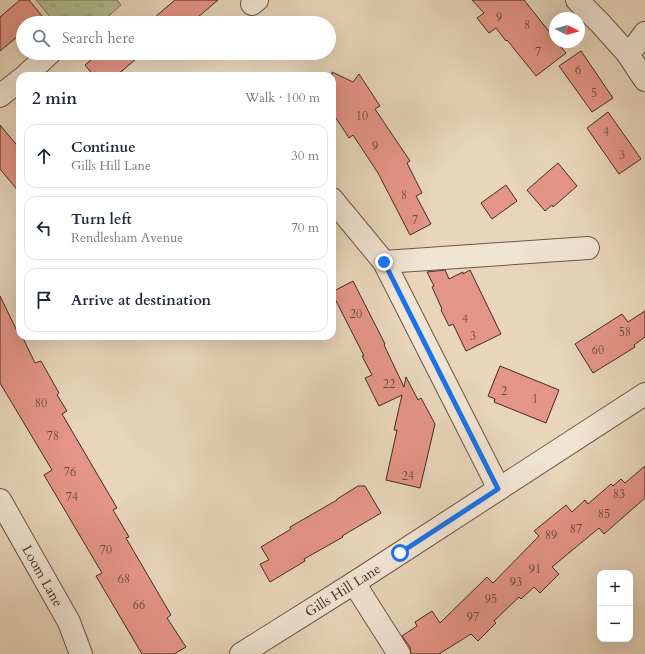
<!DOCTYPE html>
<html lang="en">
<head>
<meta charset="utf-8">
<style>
  body { margin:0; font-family:Cardo,serif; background:#f2f2f3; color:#1f2937 }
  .controls { position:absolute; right:12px; bottom:12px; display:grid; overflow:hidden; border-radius:8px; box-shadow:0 4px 16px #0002 }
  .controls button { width:36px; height:36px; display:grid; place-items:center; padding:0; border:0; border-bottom:1px solid #e0e1e3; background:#fff; color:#1f2937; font:20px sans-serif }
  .compass { position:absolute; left:549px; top:12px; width:36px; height:36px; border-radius:50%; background:#fff; box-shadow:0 4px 16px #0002; rotate:95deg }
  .stop { position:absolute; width:12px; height:12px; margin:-9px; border:3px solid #1a73e8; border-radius:50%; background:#fff }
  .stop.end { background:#1a73e8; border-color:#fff; box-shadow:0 1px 4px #0008 }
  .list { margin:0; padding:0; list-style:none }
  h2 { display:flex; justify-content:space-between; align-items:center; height:52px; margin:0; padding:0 16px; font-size:17px }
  h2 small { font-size:13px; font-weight:400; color:#747a83 }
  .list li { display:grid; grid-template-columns:26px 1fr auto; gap:12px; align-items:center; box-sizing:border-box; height:64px; margin:0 8px 8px; padding:0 8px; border:1px solid #e0e1e3; border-radius:12px }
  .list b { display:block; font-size:15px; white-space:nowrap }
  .list p { margin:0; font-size:13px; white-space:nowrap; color:#747a83 }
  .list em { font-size:13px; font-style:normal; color:#747a83 }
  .icon { flex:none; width:22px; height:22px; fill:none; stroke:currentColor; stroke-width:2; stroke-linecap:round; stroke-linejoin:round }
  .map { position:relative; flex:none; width:645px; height:654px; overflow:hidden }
  .search { position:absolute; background:#fff; box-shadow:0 4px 16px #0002; left:16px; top:16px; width:320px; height:44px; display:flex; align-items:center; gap:10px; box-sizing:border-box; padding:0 14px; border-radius:22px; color:#747a83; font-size:15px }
  .panel { position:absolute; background:#fff; box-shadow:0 4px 16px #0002; left:16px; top:72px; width:320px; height:268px; border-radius:12px }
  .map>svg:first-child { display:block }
  .grass { fill:url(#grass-tufts); stroke:#7a7659 }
  .building { fill:#e59587; stroke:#422d21 }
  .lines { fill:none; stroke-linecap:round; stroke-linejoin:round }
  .minor-casing { stroke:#6c5747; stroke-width:24 }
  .minor { stroke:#f0e4d2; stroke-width:22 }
  .route { stroke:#1a73e8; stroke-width:5 }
  .labels { text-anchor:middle; stroke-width:3.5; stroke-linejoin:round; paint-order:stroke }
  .number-label { font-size:12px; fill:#6b473a }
  .street-label { font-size:14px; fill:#422d21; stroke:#f0e4d2 }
</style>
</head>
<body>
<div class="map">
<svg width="645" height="654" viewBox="0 0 645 654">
  <defs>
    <pattern id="grass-tufts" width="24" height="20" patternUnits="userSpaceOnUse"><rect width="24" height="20" fill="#b3be91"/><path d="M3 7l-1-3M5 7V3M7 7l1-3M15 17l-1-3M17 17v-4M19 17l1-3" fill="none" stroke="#939b76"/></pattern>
  </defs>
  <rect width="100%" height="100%" fill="#e8d5ba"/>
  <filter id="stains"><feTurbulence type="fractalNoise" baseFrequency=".005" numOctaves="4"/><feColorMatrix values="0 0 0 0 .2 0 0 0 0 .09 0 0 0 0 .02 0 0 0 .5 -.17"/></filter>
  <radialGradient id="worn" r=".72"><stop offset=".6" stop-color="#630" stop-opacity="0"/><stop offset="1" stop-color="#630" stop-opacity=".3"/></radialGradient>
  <path class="grass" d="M36,0h81l4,5 -20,18h-46z"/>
  <path class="building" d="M20,0h9l13,16 -8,7h-11v9l-23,19v-34z
    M175,0h43l-27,23h-43z
    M472,0h52l31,39v3h2l9,11 -30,23 -29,-36 -1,1 -10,-13 -7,5 -12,-15 7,-5z
    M581,51l32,47 -21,14 -33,-46z
    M99,53h44l-27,23h-22l-9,-11z
    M332,72l21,10 6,-8 21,32 -5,3 35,52 -3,2 15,30 -6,3 15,28 -21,11 -32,-62 -25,-38 -4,3 -17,-26z
    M608,112l33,47 -22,15 -32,-46z
    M0,125l20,24v44l-20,-24z
    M558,163l19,23 -24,21 -1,-2 -7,6 -18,-21z
    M506,185l11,16 -25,18 -11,-16z
    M445,270l4,9 14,-7v2l7,-4 31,64 -35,17 -13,-27 -4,2 -8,-16 1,-1 -10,-22 2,-1 -7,-14z
    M353,281l32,63 -1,1 20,42 2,-10 12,23 3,-2 14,26 -15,64 -34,-8 11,-50h-3l8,-35 -23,11 -14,-28 7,-3 -10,-19h2l-32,-63v-1z
    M0,296l18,37 2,-1v4h2l13,27 6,-2 18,32 -2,2 10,16 -5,3 55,94 -4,2 16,27 -3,1 45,77 -4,3 19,29 -12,7h-32l-46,-78 6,-3 -58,-98 8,-5 -52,-87z
    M645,311v26l-11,8 1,2 -42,26 -18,-29 47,-30 6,8z
    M500,366l59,24 -13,33 -52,-21 1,-3 -7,-3z
    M645,466v32l-41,36 -5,-6 -47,39 7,7 -19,19 -6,-6 -13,12 -2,-2 -25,24 2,2 -18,18 -7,-7 -32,20h-28l-1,-7 -8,-11 15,-10 -2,-4 17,-11 8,12 47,-46 6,6 46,-47 -5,-5 32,-26 6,7 13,-12 3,4 23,-20 2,2 8,-7 4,4z
    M358,486h7l16,27 -39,23 1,1 -39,22 1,2 -35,21 -10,-18 9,-4 -8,-13 30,-18 -1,-2 47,-27v-1z"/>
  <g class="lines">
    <defs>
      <g id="minor">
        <path d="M577,0l23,23 27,30 18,27"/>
        <path d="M252,4l5,-4"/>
        <path d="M627,53l9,-8 9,-12"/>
        <path d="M25,76l25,-23"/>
        <path d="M0,96l20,-16"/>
        <path d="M332,199l52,63 115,227"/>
        <path d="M384,262l204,-14"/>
        <path id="s1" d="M0,500l69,122 12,32"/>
        <path d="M354,583l45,71"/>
        <path id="s2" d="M241,654l113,-71 291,-189"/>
      </g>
    </defs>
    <use href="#minor" class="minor-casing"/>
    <use href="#minor" class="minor"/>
  </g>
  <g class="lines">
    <path class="route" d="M384,262l114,227 -98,64"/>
  </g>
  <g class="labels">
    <g class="number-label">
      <text x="499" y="21">9</text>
      <text x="527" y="29">8</text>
      <text x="538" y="56">7</text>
      <text x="578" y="74">6</text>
      <text x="594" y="97">5</text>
      <text x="362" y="120">10</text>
      <text x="606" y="136">4</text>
      <text x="375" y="150">9</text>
      <text x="622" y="159">3</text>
      <text x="404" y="199">8</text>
      <text x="415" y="224">7</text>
      <text x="356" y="318">20</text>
      <text x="465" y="323">4</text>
      <text x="625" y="336">58</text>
      <text x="473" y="340">3</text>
      <text x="598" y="354">60</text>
      <text x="389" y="388">22</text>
      <text x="504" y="395">2</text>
      <text x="535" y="403">1</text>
      <text x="41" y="407">80</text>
      <text x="53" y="440">78</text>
      <text x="70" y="476">76</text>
      <text x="408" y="480">24</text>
      <text x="619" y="498">83</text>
      <text x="72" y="501">74</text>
      <text x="604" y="518">85</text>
      <text x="576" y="533">87</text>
      <text x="551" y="539">89</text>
      <text x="106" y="554">70</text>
      <text x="535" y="573">91</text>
      <text x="124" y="583">68</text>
      <text x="516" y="586">93</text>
      <text x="491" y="603">95</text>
      <text x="139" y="609">66</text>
      <text x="473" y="621">97</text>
    </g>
    <g class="street-label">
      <text dy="5" stroke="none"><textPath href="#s1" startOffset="87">Loom Lane</textPath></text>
      <text dy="5" stroke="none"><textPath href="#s2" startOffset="120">Gills Hill Lane</textPath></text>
    </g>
  </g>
  <rect width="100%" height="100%" filter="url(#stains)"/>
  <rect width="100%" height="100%" fill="url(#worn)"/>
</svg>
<div class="controls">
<button>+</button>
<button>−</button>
</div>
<svg class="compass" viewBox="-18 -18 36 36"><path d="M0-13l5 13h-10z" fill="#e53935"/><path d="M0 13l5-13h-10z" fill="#747a83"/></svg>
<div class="stop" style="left:400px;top:553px"></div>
<div class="stop end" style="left:384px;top:262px"></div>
<div class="search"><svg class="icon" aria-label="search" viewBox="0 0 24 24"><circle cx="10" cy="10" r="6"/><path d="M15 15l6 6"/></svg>Search here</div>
<section class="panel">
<h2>2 min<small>Walk · 100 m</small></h2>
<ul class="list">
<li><svg class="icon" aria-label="ahead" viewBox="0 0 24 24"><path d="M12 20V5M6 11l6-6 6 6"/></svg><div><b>Continue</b><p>Gills Hill Lane</p></div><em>30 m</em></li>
<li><svg class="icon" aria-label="left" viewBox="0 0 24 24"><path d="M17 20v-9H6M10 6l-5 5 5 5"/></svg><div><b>Turn left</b><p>Rendlesham Avenue</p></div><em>70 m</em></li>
<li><svg class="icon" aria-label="arrive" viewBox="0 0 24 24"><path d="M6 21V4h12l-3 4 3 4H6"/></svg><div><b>Arrive at destination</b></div></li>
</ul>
</section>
</div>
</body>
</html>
